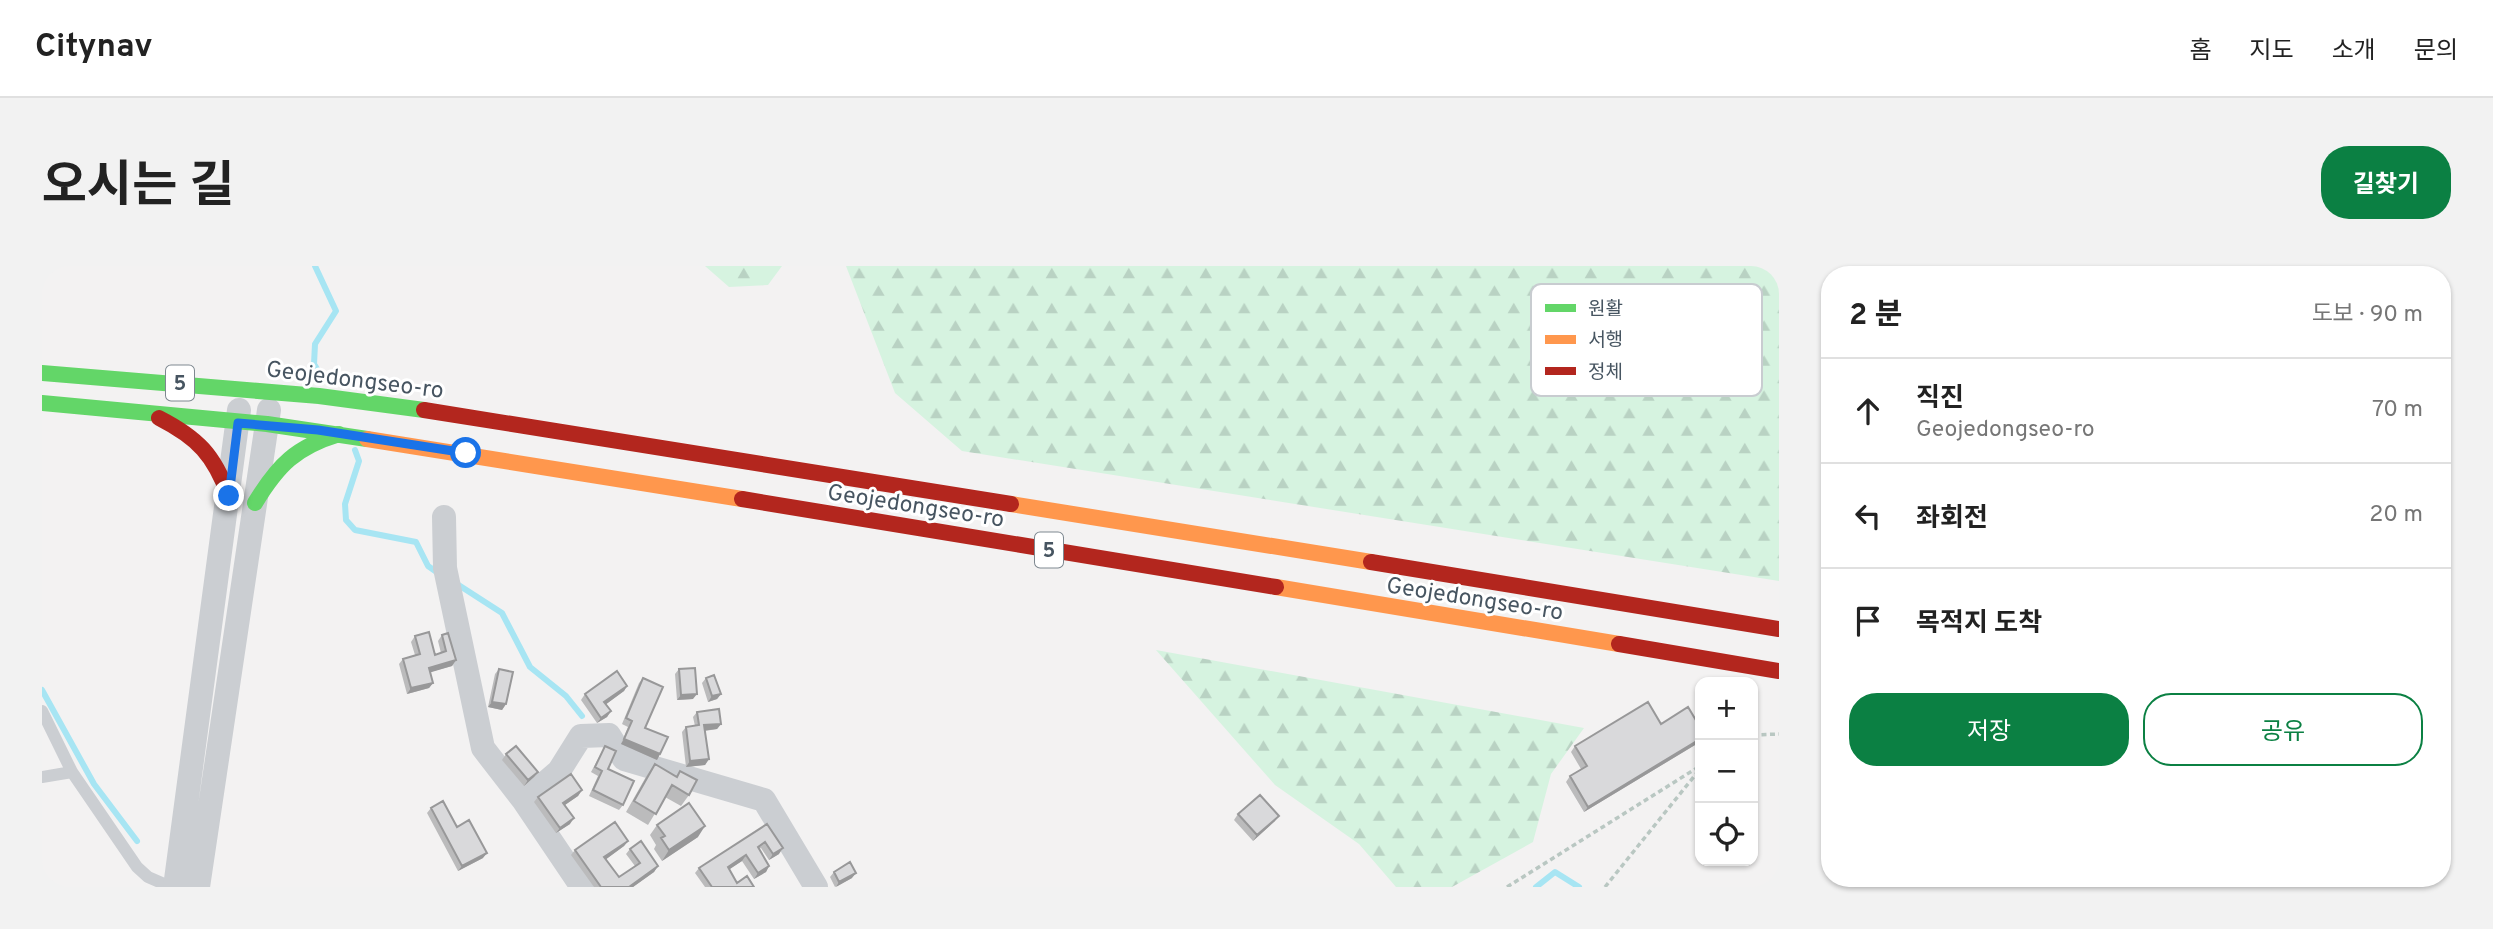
<!DOCTYPE html>
<html lang="ko">
<head>
<meta charset="utf-8">
<style>
  body { margin:0; font-family:Overpass,"Noto Sans KR",sans-serif; background:#f2f2f2; color:#222 }
  .controls { position:absolute; right:21px; bottom:21px; display:grid; overflow:hidden; border-radius:14px; box-shadow:0 2px 5px #0004 }
  .controls button { width:63px; height:63px; display:grid; place-items:center; padding:0; border:0; border-bottom:2px solid #e0e0e0; background:#fff; color:#222; font:35px sans-serif }
  .stop { position:absolute; width:21px; height:21px; margin:-16px; border:5px solid #1a73e8; border-radius:50%; background:#fff }
  .stop.end { background:#1a73e8; border-color:#fff; box-shadow:0 2px 7px #0008 }
  .list { margin:0; padding:0; list-style:none }
  h2 { display:flex; justify-content:space-between; align-items:center; height:91px; margin:0; padding:0 28px; font-size:30px }
  h2 small { font-size:23px; font-weight:400; color:#767676 }
  .list li { display:grid; grid-template-columns:46px 1fr auto; gap:21px; align-items:center; box-sizing:border-box; height:105px; padding:0 28px; border-top:2px solid #e0e0e0 }
  .list b { display:block; font-size:26px; white-space:nowrap }
  .list p { margin:0; font-size:23px; white-space:nowrap; color:#767676 }
  .list em { font-size:23px; font-style:normal; color:#767676 }
  .actions { display:flex; gap:14px; padding:21px 28px }
  .actions a { flex:1; padding:16px 0; border:2px solid #0b8043; border-radius:28px; text-align:center; font-size:24px; color:#0b8043 }
  .actions .main { background:#0b8043; color:#fff }
  .icon { flex:none; width:38px; height:38px; fill:none; stroke:currentColor; stroke-width:2; stroke-linecap:round; stroke-linejoin:round }
  .map { position:relative; flex:none; width:1737px; height:621px; overflow:hidden; border-radius:28px }
  header { display:flex; align-items:center; gap:42px; box-sizing:border-box; height:98px; padding:0 35px; background:#fff; border-bottom:2px solid #e0e0e0 }
  header strong { font-size:33px }
  nav { display:flex; gap:38px; margin-inline-start:auto; font-size:24px }
  .intro { display:flex; align-items:center; justify-content:space-between; box-sizing:border-box; height:168px; padding:0 42px }
  h1 { margin:0; font-size:49px }
  .button { padding:18px 32px; border-radius:28px; background:#0b8043; color:#fff; font-size:24px; font-weight:700 }
  main { display:flex; gap:42px; padding:0 42px }
  aside { flex:1; background:#fff; border-radius:28px; box-shadow:0 2px 5px #0004 }
  .map>svg:first-child { display:block }
  .forest { fill:url(#forest-firs) }
  .lines { fill:none; stroke-linecap:round; stroke-linejoin:round }
  .stream { stroke:#a7e5f3; stroke-width:6 }
  .path { stroke:#b9c7c2; stroke-width:3.5; stroke-dasharray:5 3.5; stroke-linecap:butt }
  .lane { stroke:#cbced2; stroke-width:12 }
  .street { stroke:#cbced2; stroke-width:24 }
  .fast { stroke:#63d668; stroke-width:16 }
  .slow { stroke:#ff974d; stroke-width:16 }
  .jam { stroke:#b3261e; stroke-width:16 }
  .wall { fill:#bbbbbc }
  .shaded-wall { fill:#989899 }
  .building { fill:#d9d9db; stroke:#989899; stroke-width:2 }
  .route { stroke:#1a73e8; stroke-width:9 }
  .labels { text-anchor:middle; stroke-width:6; stroke-linejoin:round; paint-order:stroke }
  .shield { fill:#fff; stroke:#7e8890; stroke-width:2 }
  .shield-label { font-size:21px; font-weight:bold; fill:#475561 }
  .street-label { font-size:23px; fill:#475561; stroke:#fff }
  .key { fill:#fff; stroke:#c8ccd0; stroke-width:2 }
  .key-label { font-size:19px; fill:#475561 }
</style>
</head>
<body>
<header>
<strong>Citynav</strong>
<nav><a>홈</a><a>지도</a><a>소개</a><a>문의</a></nav>
</header>
<div class="intro"><h1>오시는 길</h1><a class="button">길찾기</a></div>
<main>
<div class="map">
<svg width="1737" height="621" viewBox="0 0 1737 621">
  <defs>
    <pattern id="forest-firs" width="22" height="20" patternUnits="userSpaceOnUse" patternTransform="scale(1.75)"><rect width="22" height="20" fill="#d6f3e0"/><path d="M5 1l3.5 6h-7zM16 11l3.5 6h-7z" fill="#b9d2c3"/></pattern>
  </defs>
  <rect width="100%" height="100%" fill="#f3f2f2"/>
  <path class="forest" d="M663,0h77l-14,19 -39,2z
    M804,0h933v315l-817,-130 -67,-58z
    M1114,384l428,78 -33,46 -18,68 -81,45h-56l-37,-43 -84,-59z"/>
  <g class="lines">
    <path class="stream" d="M273,0l21,45 -21,33 -1,20 10,16
      M313,184l4,11 -14,43 1,16 9,10 61,12 12,24 10,7
      M415,318l45,29 28,54 36,29 16,20
      M0,424l52,94 43,57
      M1494,621l19,-15 24,15"/>
    <path class="path" d="M1711,469l26,-1
      M1465,621l193,-121
      M1563,621l95,-118"/>
    <path class="lane" d="M0,445l30,61 65,95 11,10 23,10
      M0,511l30,-5"/>
    <path class="street" d="M402,251l1,51 38,180 41,53 58,86
      M482,535l35,-30 22,-35 28,-1 15,24 140,41 52,87
      M133,621l64,-477
      M156,621l71,-477"/>
    <path class="fast" d="M0,107l277,23 105,14
      M0,137l225,21 100,15
      M213,237c23,-38 41,-56 84,-69"/>
    <path class="slow" d="M325,173l375,60
      M969,238l360,58
      M1234,321l343,57"/>
    <path class="jam" d="M382,144l587,94
      M117,152c39,20 55,37 70,78
      M700,233l534,88
      M1329,296l408,67
      M1577,378l160,27"/>
  </g>
  <path class="wall" d="M400,369l14,25 -4,6 -22,6 3,11 -4,5 -22,6 -8,-30 4,-5 12,-4 -4,-13 4,-6 20,19 6,-2 -3,-12z
    M457,403l7,35 -4,6 -14,-3 7,-33z
    M637,403l14,30 -16,1 -2,-26z
    M601,412l2,50 15,26 -3,6 -36,-16 7,-17 -6,-3 17,-41z
    M664,412l15,16 -4,5 -9,3 -6,-19z
    M585,420l-3,5 -18,13 5,7 -4,6 -10,6 -16,-23 4,-6z
    M655,446l24,12 -4,5 -12,2 4,28 -4,6 -19,2 -4,-35 4,-5 9,-1 -2,-9z
    M1619,458l39,3v15l-116,70 -18,-30 4,-6 11,-7 -10,-17 4,-6z
    M563,480l3,23 15,36 -4,5 -30,-14 9,-20 -7,-4z
    M464,488l32,18 -4,5 -10,9 -22,-26z
    M613,498l34,31 -8,11 -16,-9 -17,28 -22,-13 21,-37z
    M540,524l-4,6 -13,9 5,19 -14,9 -22,-31 4,-5z
    M389,542l26,19 26,31 -25,13 -31,-58z
    M1196,548l37,7 -22,20 -19,-21z
    M725,558l12,30 -10,6 -8,-12 -2,1 10,17 -3,6 -12,7 -12,-18 -13,8 8,14 17,4h-49l-10,-14 4,-5z
    M615,559l41,12 -36,24 -8,-12 2,-4 -6,-10z
    M586,575l-4,5 -18,13 13,18 16,-11 -9,-12 4,-5 28,17 -4,6 -21,15h-39l-23,-32 4,-5z
    M792,606l18,6 -17,9 -5,-10z"/>
  <path class="shaded-wall" d="M414,394l-4,6 -27,8 4,-6z
    M391,417l-4,5 -22,6 4,-6z
    M585,420l-3,5 -23,17 3,-6z
    M655,428l-4,5 -16,1 4,-5z
    M679,428l-4,5 -9,3 4,-6z
    M450,436l14,2 -4,6 -14,-3z
    M569,445l-4,6 -10,6 4,-5z
    M679,458l-4,5 -16,2 3,-6z
    M582,473l36,15 -3,6 -36,-16z
    M1658,473v3l-116,70 4,-5z
    M667,493l-4,6 -19,2 4,-6z
    M496,506l-4,5 -10,9 4,-6z
    M540,524l-4,6 -19,13 4,-6z
    M1237,550l-4,5 -22,20 4,-6z
    M532,552l-4,6 -14,9 4,-5z
    M663,560l-7,11 -36,24 7,-11z
    M586,575l-4,5 -23,17 3,-6z
    M741,582l-4,6 -10,6 4,-6z
    M445,587l-4,5 -25,13 4,-5z
    M704,589l-4,6 -18,12 4,-6z
    M616,600l-4,6 -21,15h-4z
    M727,600l-3,6 -12,7 4,-6z
    M814,607l-4,5 -16,9 3,-5z"/>
  <path class="building" d="M387,366l6,23 11,-4 -4,-16 6,-2 8,27 -27,8 4,15 -22,5 -8,-29 17,-5 -5,-18z
    M653,402l2,26 -16,1 -2,-26z
    M457,403l14,3 -7,32 -14,-2z
    M575,405l10,15 -23,16 7,9 -10,7 -16,-24z
    M672,409l7,19 -9,2 -6,-18z
    M601,412l20,9 -18,41 23,9 -8,17 -36,-15 8,-18 -6,-3z
    M1606,436l13,22 27,-17 12,20v12l-112,68 -18,-31 17,-10 -12,-20z
    M677,443l2,15 -17,1 5,34 -19,2 -4,-34 13,-2 -2,-13z
    M474,480l22,26 -10,8 -22,-26z
    M563,480l11,5 -8,18 26,12 -11,24 -30,-15 9,-19 -7,-4z
    M613,498l22,13 3,-6 17,9 -8,15 -17,-10 -16,29 -22,-13z
    M529,508l11,16 -19,13 11,15 -14,10 -22,-31z
    M1218,529l19,21 -22,19 -19,-21z
    M401,535l14,26 12,-7 18,33 -25,13 -31,-58z
    M647,537l16,23 -36,24 -8,-12 4,-2 -8,-11z
    M573,556l13,19 -24,16 15,20 21,-14 -10,-14 11,-8 17,25 -29,21h-28l-26,-37z
    M725,558l16,24 -10,6 -8,-12 -7,5 11,19 -11,7 -12,-18 -18,12 9,16 10,-7 7,11h-42l-13,-19z
    M808,596l6,11 -17,9 -5,-10z"/>
  <g class="lines">
    <path class="route" d="M187,230l9,-73 80,7 148,23"/>
  </g>
  <g class="labels">
    <g class="shield">
      <rect x="124" y="99.5" width="28" height="35" rx="5"/>
      <rect x="993" y="266.5" width="28" height="35" rx="5"/>
    </g>
    <g class="shield-label">
      <text x="138" y="124">5</text>
      <text x="1007" y="291">5</text>
    </g>
    <g class="street-label">
      <text transform="translate(313 113) rotate(7)" y="8">Geojedongseo-ro</text>
      <text transform="translate(874 239) rotate(9)" y="8">Geojedongseo-ro</text>
      <text transform="translate(1433 332) rotate(9)" y="8">Geojedongseo-ro</text>
    </g>
  </g>
  <rect x="1489" y="18" width="231" height="112" rx="10" class="key"/>
  <rect x="1503" y="38" width="31" height="8" fill="#63d668"/>
  <rect x="1503" y="69" width="31" height="9" fill="#ff974d"/>
  <rect x="1503" y="101" width="31" height="8" fill="#b3261e"/>
  <g class="key-label">
    <text x="1546" y="49">원활</text>
    <text x="1546" y="80">서행</text>
    <text x="1546" y="112">정체</text>
  </g>
</svg>
<div class="controls">
<button>+</button>
<button>−</button>
<button><svg class="icon" aria-label="locate" viewBox="0 0 24 24"><circle cx="12" cy="12" r="6"/><path d="M12 2v4M12 18v4M2 12h4M18 12h4"/></svg></button>
</div>
<div class="stop" style="left:424px;top:187px"></div>
<div class="stop end" style="left:187px;top:230px"></div>
</div>
<aside>
<h2>2 분<small>도보 · 90 m</small></h2>
<ul class="list">
<li><svg class="icon" aria-label="ahead" viewBox="0 0 24 24"><path d="M12 20V5M6 11l6-6 6 6"/></svg><div><b>직진</b><p>Geojedongseo-ro</p></div><em>70 m</em></li>
<li><svg class="icon" aria-label="left" viewBox="0 0 24 24"><path d="M17 20v-9H6M10 6l-5 5 5 5"/></svg><div><b>좌회전</b></div><em>20 m</em></li>
<li><svg class="icon" aria-label="arrive" viewBox="0 0 24 24"><path d="M6 21V4h12l-3 4 3 4H6"/></svg><div><b>목적지 도착</b></div></li>
</ul>
<div class="actions"><a class="main">저장</a><a>공유</a></div>
</aside>
</main>
</body>
</html>
